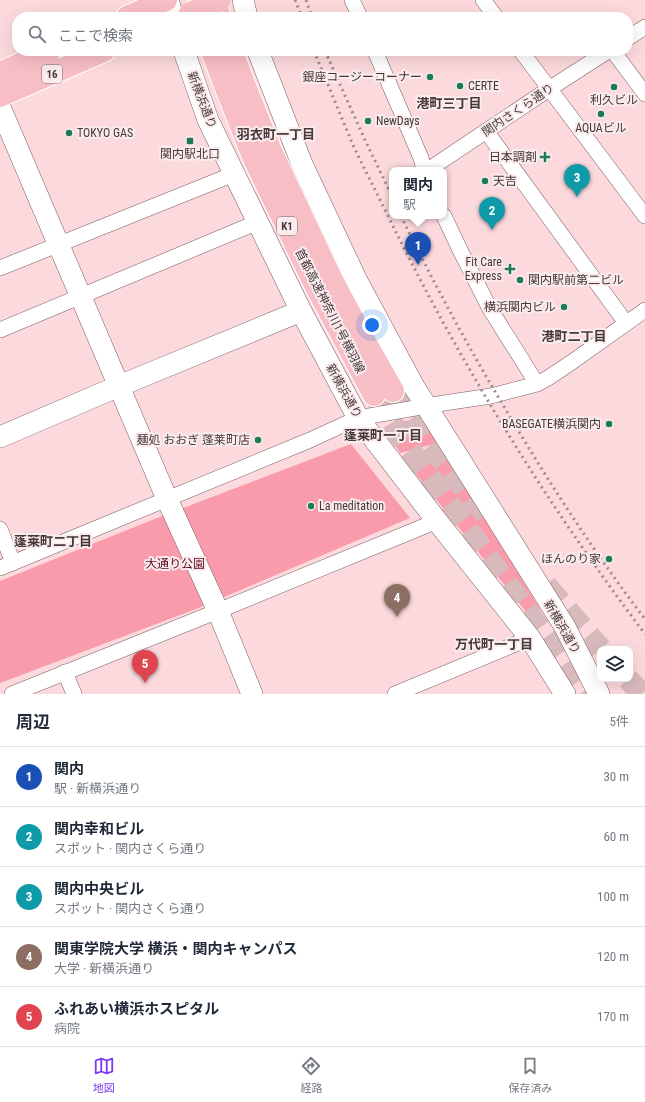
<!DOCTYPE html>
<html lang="ja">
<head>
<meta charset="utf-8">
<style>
  body { margin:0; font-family:"Roboto Condensed","Noto Sans JP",sans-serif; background:#f6f6f7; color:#1f2937 }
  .controls { position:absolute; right:12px; bottom:12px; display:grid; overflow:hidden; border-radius:8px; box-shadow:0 4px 16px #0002 }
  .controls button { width:36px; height:36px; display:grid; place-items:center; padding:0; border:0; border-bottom:1px solid #e0e1e3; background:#fff; color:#1f2937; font:20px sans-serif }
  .you { position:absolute; left:372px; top:325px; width:14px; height:14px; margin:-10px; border:3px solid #fff; border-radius:50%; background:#1a73e8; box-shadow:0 0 0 6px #1a73e833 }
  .badge { display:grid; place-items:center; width:26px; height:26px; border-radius:50%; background:#7c3aed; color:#fff; font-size:13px; font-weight:700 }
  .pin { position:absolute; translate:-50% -33px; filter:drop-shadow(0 1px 2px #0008) }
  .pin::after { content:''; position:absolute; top:21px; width:14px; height:12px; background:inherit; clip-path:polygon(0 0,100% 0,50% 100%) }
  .popup { position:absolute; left:389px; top:167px; width:58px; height:52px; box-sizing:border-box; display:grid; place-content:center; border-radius:8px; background:#fff; filter:drop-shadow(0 1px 3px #0005); font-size:13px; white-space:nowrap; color:#747a83 }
  .popup b { font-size:15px; color:#1f2937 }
  .popup::after { content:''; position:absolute; left:50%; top:100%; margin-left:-8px; border:8px solid transparent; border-top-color:#fff }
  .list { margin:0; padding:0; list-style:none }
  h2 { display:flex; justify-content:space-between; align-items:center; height:52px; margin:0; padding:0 16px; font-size:17px }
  h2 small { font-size:13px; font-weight:400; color:#747a83 }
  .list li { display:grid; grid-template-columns:26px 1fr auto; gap:12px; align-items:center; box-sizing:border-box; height:60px; padding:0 16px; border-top:1px solid #e0e1e3 }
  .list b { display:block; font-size:15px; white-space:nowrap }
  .list p { margin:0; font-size:13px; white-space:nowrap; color:#747a83 }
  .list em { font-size:13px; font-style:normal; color:#747a83 }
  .icon { flex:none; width:22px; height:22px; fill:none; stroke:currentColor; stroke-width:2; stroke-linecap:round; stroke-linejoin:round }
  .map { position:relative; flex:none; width:645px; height:694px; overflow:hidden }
  .search { position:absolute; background:#fff; box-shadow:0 4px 16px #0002; left:12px; right:12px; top:12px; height:44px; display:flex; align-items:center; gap:10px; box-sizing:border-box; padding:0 14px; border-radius:16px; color:#747a83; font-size:15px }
  .sheet { height:352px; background:#fff }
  nav { display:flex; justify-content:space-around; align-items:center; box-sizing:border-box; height:56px; border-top:1px solid #e0e1e3; background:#fff; font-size:11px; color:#747a83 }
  nav a { display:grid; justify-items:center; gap:2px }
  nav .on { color:#7c3aed }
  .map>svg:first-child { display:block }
  .green { fill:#f99baa }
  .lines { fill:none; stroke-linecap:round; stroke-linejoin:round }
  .highway-tunnel { stroke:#d8b9bc; stroke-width:22; stroke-dasharray:22 11; stroke-linecap:butt }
  .street-casing { stroke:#7c5e61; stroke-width:16 }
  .secondary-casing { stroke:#7c5e61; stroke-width:22 }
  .highway-casing { stroke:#fff; stroke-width:24 }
  .street { stroke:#fff; stroke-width:15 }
  .secondary { stroke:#fff; stroke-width:21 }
  .highway { stroke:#f8bec5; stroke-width:22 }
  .rail { stroke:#a1888b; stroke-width:3; stroke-dasharray:2 4; stroke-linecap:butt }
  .highway-bridge-casing { stroke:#fff; stroke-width:24; stroke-linecap:butt }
  .highway-bridge { stroke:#f8bec5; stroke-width:22 }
  .poi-dot { fill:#1b7c53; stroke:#faeced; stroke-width:1.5 }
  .labels { text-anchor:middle; stroke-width:4; stroke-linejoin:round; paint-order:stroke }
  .shield { fill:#faeced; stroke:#7c6e70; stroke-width:1 }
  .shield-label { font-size:11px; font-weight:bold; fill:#46383a }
  .poi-label { font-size:12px; fill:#46383a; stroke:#faeced; text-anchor:end }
  .street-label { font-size:12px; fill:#46383a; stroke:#faeced }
  .park-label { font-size:12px; fill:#5e0924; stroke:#faeced }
  .neighbourhood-label { font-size:13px; font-weight:bold; fill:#46383a; stroke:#faeced }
</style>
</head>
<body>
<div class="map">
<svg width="645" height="694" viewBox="0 0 645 694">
  <rect width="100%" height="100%" fill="#fcd9dd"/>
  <path class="green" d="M403,421l21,1 14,21 -38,10 -11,-18c2,-8 6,-13 14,-14z
    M351,444l59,74 -214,91 -196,74v-102l157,-63z
    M447,457l93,152 -10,5 -3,-1 -116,-145z"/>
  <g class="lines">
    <path class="highway-tunnel" d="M393,391c30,45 62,87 97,128
      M374,395l24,38 189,261
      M546,585l55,64
      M628,679l14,15"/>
    <defs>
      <path id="street" d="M352,0l8,17
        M483,0l13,17
        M628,38l17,-11
        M375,51l46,107 3,12
        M521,51l124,165
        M613,51l32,43
        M486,131l140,192
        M428,170l121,-81 59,-38
        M444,216l16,34 30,59 47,75
        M0,268l234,-94
        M0,330l258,-108
        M0,529l13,34
        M0,568l310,-128 48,-22 86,-15 47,-7 46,-12 11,-6 24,-16 73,-52
        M65,672l9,22
        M12,694l206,-83 219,-90
        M395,694l135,-56"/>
      <path id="secondary" d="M168,0l5,17
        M243,0l4,17
        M184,51l24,69 93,191 57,107 79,103 93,117 35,56
        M258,51l44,113 54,115 57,106 152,242 34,67
        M0,107l167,392 51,112 34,83
        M0,437l119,-51 182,-75"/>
      <path id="highway" d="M214,0l6,17
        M127,17l39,-17
        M212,51l14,37 28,71 62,128 58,108
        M232,51l11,30 28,70 61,129 28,53 33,58
        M0,73l50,-22
        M0,96l104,-45"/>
    </defs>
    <use href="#street" class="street-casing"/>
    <use href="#secondary" class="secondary-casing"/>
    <use href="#highway" class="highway-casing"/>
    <use href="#street" class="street"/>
    <use href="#secondary" class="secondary"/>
    <use href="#highway" class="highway"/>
    <path class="rail" d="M295,0l7,17
      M306,0l6,17
      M314,51c13,31 26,63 39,94 11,24 24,48 36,73 72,147 157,285 256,416
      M325,51l40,89 27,56
      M401,216c34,70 71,138 111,204 41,69 84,135 133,199"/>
    <defs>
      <path id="highway-bridge" d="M190,13l29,-12"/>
    </defs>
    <use href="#highway-bridge" class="highway-bridge-casing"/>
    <use href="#highway-bridge" class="highway-bridge"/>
  </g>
  <g class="poi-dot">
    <circle cx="430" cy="77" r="4"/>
    <circle cx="460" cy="86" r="4"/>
    <circle cx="614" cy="87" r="4"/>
    <circle cx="601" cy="114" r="4"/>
    <circle cx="368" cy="121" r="4"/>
    <circle cx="69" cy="133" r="4"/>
    <rect x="186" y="137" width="8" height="8" rx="2"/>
    <path d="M543 151h4v4h4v4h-4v4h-4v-4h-4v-4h4z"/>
    <circle cx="485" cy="181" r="4"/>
    <path d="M508 263h4v4h4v4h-4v4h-4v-4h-4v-4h4z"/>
    <circle cx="520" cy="280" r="4"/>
    <circle cx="564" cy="307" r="4"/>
    <circle cx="609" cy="424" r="4"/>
    <circle cx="258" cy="440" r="4"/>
    <circle cx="311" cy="506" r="4"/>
    <circle cx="609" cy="559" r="4"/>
  </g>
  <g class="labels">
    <g class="shield">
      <rect x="42" y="65" width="20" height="18" rx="3"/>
      <rect x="277" y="217" width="20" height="18" rx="3"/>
    </g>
    <g class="shield-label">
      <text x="52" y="78">16</text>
      <text x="287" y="230">K1</text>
    </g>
    <g class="poi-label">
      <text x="422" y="81">銀座コージーコーナー</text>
      <text x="468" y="90" text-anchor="start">CERTE</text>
      <text x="614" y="104" text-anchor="middle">利久ビル</text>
      <text x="376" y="125" text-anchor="start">NewDays</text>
      <text x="601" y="132" text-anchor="middle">AQUAビル</text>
      <text x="77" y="137" text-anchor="start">TOKYO GAS</text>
      <text x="190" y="158" text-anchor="middle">関内駅北口</text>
      <text x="537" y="161">日本調剤</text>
      <text x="493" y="185" text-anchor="start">天吉</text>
      <text x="502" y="266">Fit Care<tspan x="502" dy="14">Express</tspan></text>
      <text x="528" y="284" text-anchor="start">関内駅前第二ビル</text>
      <text x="556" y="311">横浜関内ビル</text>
      <text x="601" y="428">BASEGATE横浜関内</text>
      <text x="250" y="444">麺処 おおぎ 蓬莱町店</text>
      <text x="319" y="510" text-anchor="start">La meditation</text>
      <text x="601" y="563">ほんのり家</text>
    </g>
    <g class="street-label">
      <text transform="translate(202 100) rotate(69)" y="4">新横浜通り</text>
      <text transform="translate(518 110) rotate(-34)" y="4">関内さくら通り</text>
      <text transform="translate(330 311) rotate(63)" y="4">首都高速神奈川1号横羽線</text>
      <text transform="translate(344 391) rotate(61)" y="4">新横浜通り</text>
      <text transform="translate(562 627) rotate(60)" y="4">新横浜通り</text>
    </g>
    <g class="park-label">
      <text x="175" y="568">大通り公園</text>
    </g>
    <g class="neighbourhood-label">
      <text x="449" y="108">港町三丁目</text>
      <text x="276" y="139">羽衣町一丁目</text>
      <text x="574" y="341">港町二丁目</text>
      <text x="383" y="440">蓬莱町一丁目</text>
      <text x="53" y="546">蓬莱町二丁目</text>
      <text x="494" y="649">万代町一丁目</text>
    </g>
  </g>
</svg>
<div class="controls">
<button><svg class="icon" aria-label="layers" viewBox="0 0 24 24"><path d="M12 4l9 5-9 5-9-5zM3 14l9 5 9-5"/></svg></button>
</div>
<div class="you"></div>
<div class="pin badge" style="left:418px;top:265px;background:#1a4fb4">1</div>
<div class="popup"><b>関内</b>駅</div>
<div class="pin badge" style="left:492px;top:230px;background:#0f9aa8">2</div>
<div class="pin badge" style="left:577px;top:197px;background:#0f9aa8">3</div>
<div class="pin badge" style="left:397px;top:617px;background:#8d6e63">4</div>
<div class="pin badge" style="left:145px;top:683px;background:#e0444e">5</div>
<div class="search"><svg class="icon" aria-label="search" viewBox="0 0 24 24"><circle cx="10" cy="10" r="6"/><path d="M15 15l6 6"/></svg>ここで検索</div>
</div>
<section class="sheet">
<h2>周辺<small>5件</small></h2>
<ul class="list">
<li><span class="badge" style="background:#1a4fb4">1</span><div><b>関内</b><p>駅 · 新横浜通り</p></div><em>30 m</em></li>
<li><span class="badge" style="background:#0f9aa8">2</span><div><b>関内幸和ビル</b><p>スポット · 関内さくら通り</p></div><em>60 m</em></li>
<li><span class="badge" style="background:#0f9aa8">3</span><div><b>関内中央ビル</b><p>スポット · 関内さくら通り</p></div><em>100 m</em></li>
<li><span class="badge" style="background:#8d6e63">4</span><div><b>関東学院大学 横浜・関内キャンパス</b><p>大学 · 新横浜通り</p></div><em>120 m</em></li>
<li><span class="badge" style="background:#e0444e">5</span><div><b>ふれあい横浜ホスピタル</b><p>病院</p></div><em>170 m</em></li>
</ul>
</section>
<nav>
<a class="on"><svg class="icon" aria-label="map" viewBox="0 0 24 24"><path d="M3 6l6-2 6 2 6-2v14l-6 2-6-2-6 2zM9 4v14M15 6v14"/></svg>地図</a>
<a><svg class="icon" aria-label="directions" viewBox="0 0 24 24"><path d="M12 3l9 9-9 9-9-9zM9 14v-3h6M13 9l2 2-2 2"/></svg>経路</a>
<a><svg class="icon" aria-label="saved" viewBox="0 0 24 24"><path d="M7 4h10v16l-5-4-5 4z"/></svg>保存済み</a>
</nav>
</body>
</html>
